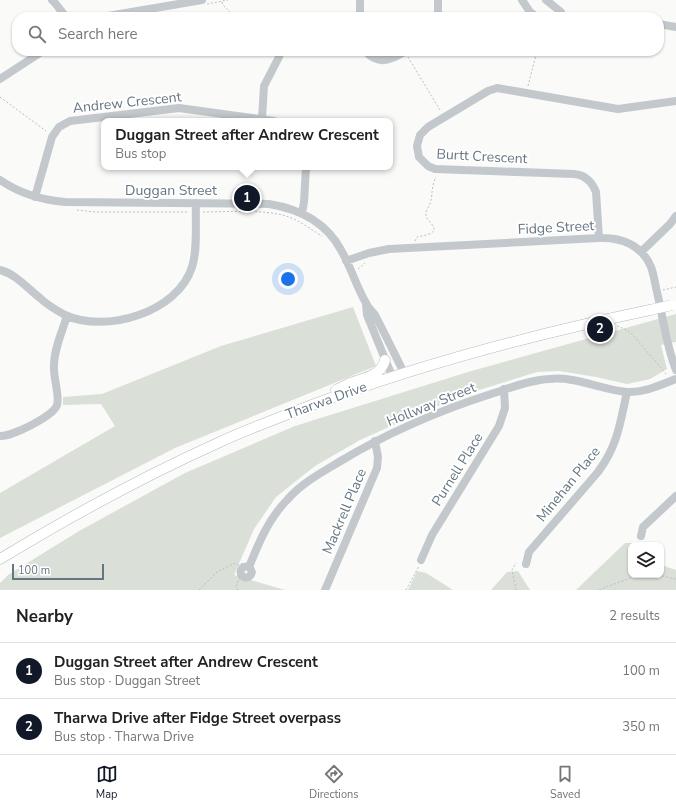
<!DOCTYPE html>
<html lang="en">
<head>
<meta charset="utf-8">
<style>
  body { margin:0; font-family:"Nunito Sans",sans-serif; background:#f6f6f6; color:#222 }
  .controls { position:absolute; right:12px; bottom:12px; display:grid; overflow:hidden; border-radius:8px; box-shadow:0 1px 3px #0004 }
  .controls button { width:36px; height:36px; display:grid; place-items:center; padding:0; border:0; border-bottom:1px solid #e0e0e0; background:#fff; color:#222; font:20px sans-serif }
  .scale { position:absolute; left:12px; bottom:10px; width:92px; box-sizing:border-box; padding-left:4px; border:2px solid #657683; border-top:0; font-size:11px; line-height:14px; white-space:nowrap; color:#657683; -webkit-text-stroke:3px #fff; paint-order:stroke }
  .you { position:absolute; left:288px; top:279px; width:14px; height:14px; margin:-10px; border:3px solid #fff; border-radius:50%; background:#1a73e8; box-shadow:0 0 0 6px #1a73e833 }
  .badge { display:grid; place-items:center; width:26px; height:26px; border-radius:50%; background:#111827; color:#fff; font-size:13px; font-weight:700 }
  .pin { position:absolute; translate:-50% -50%; border:2px solid #fff; box-shadow:0 1px 4px #0006 }
  .popup { position:absolute; left:101px; top:118px; width:292px; height:52px; box-sizing:border-box; display:grid; place-content:center; border-radius:8px; background:#fff; filter:drop-shadow(0 1px 3px #0005); font-size:13px; white-space:nowrap; color:#767676 }
  .popup b { font-size:15px; color:#222 }
  .popup::after { content:''; position:absolute; left:50%; top:100%; margin-left:-8px; border:8px solid transparent; border-top-color:#fff }
  .list { margin:0; padding:0; list-style:none }
  h2 { display:flex; justify-content:space-between; align-items:center; height:52px; margin:0; padding:0 16px; font-size:17px }
  h2 small { font-size:13px; font-weight:400; color:#767676 }
  .list li { display:grid; grid-template-columns:26px 1fr auto; gap:12px; align-items:center; box-sizing:border-box; height:56px; padding:0 16px; border-top:1px solid #e0e0e0 }
  .list b { display:block; font-size:15px; white-space:nowrap }
  .list p { margin:0; font-size:13px; white-space:nowrap; color:#767676 }
  .list em { font-size:13px; font-style:normal; color:#767676 }
  .icon { flex:none; width:22px; height:22px; fill:none; stroke:currentColor; stroke-width:2; stroke-linecap:round; stroke-linejoin:round }
  .map { position:relative; flex:none; width:676px; height:590px; overflow:hidden }
  .search { position:absolute; background:#fff; box-shadow:0 1px 3px #0004; left:12px; right:12px; top:12px; height:44px; display:flex; align-items:center; gap:10px; box-sizing:border-box; padding:0 14px; border-radius:16px; color:#767676; font-size:15px }
  .sheet { height:164px; background:#fff }
  nav { display:flex; justify-content:space-around; align-items:center; box-sizing:border-box; height:56px; border-top:1px solid #e0e0e0; background:#fff; font-size:11px; color:#767676 }
  nav a { display:grid; justify-items:center; gap:2px }
  nav .on { color:#111827 }
  .map>svg:first-child { display:block }
  .green { fill:#dadfd7 }
  .lines { fill:none; stroke-linecap:round; stroke-linejoin:round }
  .major-casing { stroke:#b5babe; stroke-width:11 }
  .path { stroke:#bbbfc2; stroke-width:1; stroke-dasharray:2 2; stroke-linecap:butt }
  .minor { stroke:#c3c8cc; stroke-width:8 }
  .major { stroke:#fff; stroke-width:10 }
  .major-bridge-casing { stroke:#b5babe; stroke-width:11; stroke-linecap:butt }
  .major-bridge { stroke:#fff; stroke-width:10 }
  .labels { text-anchor:middle; stroke-width:4; stroke-linejoin:round; paint-order:stroke }
  .street-label { font-size:14px; fill:#657683; stroke:#fff }
</style>
</head>
<body>
<div class="map">
<svg width="676" height="590" viewBox="0 0 676 590">
  <rect width="100%" height="100%" fill="#fafaf8"/>
  <path class="green" d="M353,307l23,59 -201,82 -175,90v-45l115,-67 -14,-22 -38,1v-8l39,-3 119,-48z
    M676,314v28l-15,3 6,24 -17,10 -23,5 -31,-7 -37,-6 -22,1 -58,18 -61,24 -58,26 -45,26 -39,31 -22,32 -20,46 51,15h-285v-7l8,-8 71,-44 106,-58 110,-47 173,-54z
    M625,543h21l1,2h-16v30h30v-10l15,5v20h-100z
    M417,571l9,2 27,17h-45z
    M518,571l12,19h-39l16,-18z"/>
  <g class="lines">
    <defs>
      <path id="major" d="M336,390c5,-2 10,-5 14,-7 14,-5 31,-7 35,-23
        M0,559c71,-43 144,-83 220,-117 30,-14 61,-25 92,-37 109,-41 223,-71 338,-95"/>
    </defs>
    <use href="#major" class="major-casing"/>
    <path class="path" d="M222,2l1,3 12,12
      M207,4l21,-4
      M88,17l8,-3
      M588,17l28,-2 19,2
      M268,51l4,4
      M408,57l32,53
      M528,86l9,-35
      M0,97l46,34
      M77,210l18,2h94
      M203,212c25,0 60,-3 83,4 13,4 24,13 36,20
      M415,241l2,-4c4,-1 15,-2 17,-7 1,-5 -7,-9 -8,-14 -1,-4 2,-8 4,-12 3,-9 1,-18 6,-27
      M358,269l7,-6
      M663,290l13,-3
      M617,326l10,4 5,4 35,41
      M242,563l-4,8 1,6 5,4c8,-1 11,-4 12,-11
      M658,575l18,4
      M199,590l18,-18 18,-9 7,4
      M238,590l-2,-3 2,-6 5,-5
      M406,590l13,-24
      M516,590l-4,-20 4,-7
      M599,590l39,-15h5"/>
    <path class="minor" d="M52,0l3,3 11,14
      M360,0v17
      M438,0v17
      M522,0l8,12 7,5
      M546,0l15,12 2,5
      M102,17l100,-17
      M659,24l17,3
      M365,51c13,15 26,9 41,0
      M0,79l43,-28
      M262,119l2,-33 15,-29
      M0,180c19,13 42,20 65,22l204,2c31,5 57,18 72,46 10,17 15,36 25,53 2,5 6,8 9,12 10,19 19,38 29,58
      M35,197l17,-60 7,-10 11,-6 109,-13 95,13
      M302,213l2,-11 2,-35
      M599,238l-3,-46c-4,-10 -10,-17 -22,-18l-139,-5 -7,-3 -9,-9 -2,-11 3,-11 8,-8 60,-36 9,-3 121,21 58,-8
      M641,252l29,-28 6,-8
      M346,261l23,-8 20,-4 210,-11c22,-1 43,7 52,29 3,8 4,17 6,25 6,25 9,53 19,78
      M0,270c16,4 27,18 40,28 7,7 16,12 25,17 41,19 113,-3 127,-48 6,-18 3,-44 4,-64
      M366,304l1,11 25,61
      M0,436c11,1 54,-20 57,-31 3,-9 -4,-28 -3,-39 0,-17 8,-34 13,-50
      M641,536l2,-9 33,-31
      M421,560l11,-25 67,-109 6,-18 -1,-19
      M526,564l3,-12 69,-80c20,-27 22,-49 29,-80
      M240.5 572a5.5 5.5 0 1 1 11 0a5.5 5.5 0 1 1-11 0Z
      M249,567c10,-25 20,-49 39,-68 14,-16 33,-26 51,-37 48,-29 99,-51 152,-68 19,-6 39,-14 58,-15 27,-3 52,11 78,13 17,1 33,-7 49,-13
      M325,590l52,-122 1,-11 -3,-16"/>
    <use href="#major" class="major"/>
    <defs>
      <path id="major-bridge" d="M650,310l22,-5"/>
    </defs>
    <use href="#major-bridge" class="major-bridge-casing"/>
    <use href="#major-bridge" class="major-bridge"/>
  </g>
  <g class="labels">
    <g class="street-label">
      <text transform="translate(127 102) rotate(-6)" y="5">Andrew Crescent</text>
      <text transform="translate(482 156) rotate(3)" y="5">Burtt Crescent</text>
      <text x="171" y="195">Duggan Street</text>
      <text transform="translate(556 227) rotate(-3)" y="5">Fidge Street</text>
      <text transform="translate(326 400) rotate(-20)" y="5">Tharwa Drive</text>
      <text transform="translate(431 404) rotate(-22)" y="5">Hollway Street</text>
      <text transform="translate(457 469) rotate(-58)" y="5">Purnell Place</text>
      <text transform="translate(568 484) rotate(-51)" y="5">Minehan Place</text>
      <text transform="translate(344 511) rotate(-67)" y="5">Mackrell Place</text>
    </g>
  </g>
</svg>
<div class="controls">
<button><svg class="icon" aria-label="layers" viewBox="0 0 24 24"><path d="M12 4l9 5-9 5-9-5zM3 14l9 5 9-5"/></svg></button>
</div>
<div class="scale">100 m</div>
<div class="you"></div>
<div class="pin badge" style="left:247px;top:198px">1</div>
<div class="popup"><b>Duggan Street after Andrew Crescent</b>Bus stop</div>
<div class="pin badge" style="left:600px;top:329px">2</div>
<div class="search"><svg class="icon" aria-label="search" viewBox="0 0 24 24"><circle cx="10" cy="10" r="6"/><path d="M15 15l6 6"/></svg>Search here</div>
</div>
<section class="sheet">
<h2>Nearby<small>2 results</small></h2>
<ul class="list">
<li><span class="badge">1</span><div><b>Duggan Street after Andrew Crescent</b><p>Bus stop · Duggan Street</p></div><em>100 m</em></li>
<li><span class="badge">2</span><div><b>Tharwa Drive after Fidge Street overpass</b><p>Bus stop · Tharwa Drive</p></div><em>350 m</em></li>
</ul>
</section>
<nav>
<a class="on"><svg class="icon" aria-label="map" viewBox="0 0 24 24"><path d="M3 6l6-2 6 2 6-2v14l-6 2-6-2-6 2zM9 4v14M15 6v14"/></svg>Map</a>
<a><svg class="icon" aria-label="directions" viewBox="0 0 24 24"><path d="M12 3l9 9-9 9-9-9zM9 14v-3h6M13 9l2 2-2 2"/></svg>Directions</a>
<a><svg class="icon" aria-label="saved" viewBox="0 0 24 24"><path d="M7 4h10v16l-5-4-5 4z"/></svg>Saved</a>
</nav>
</body>
</html>
